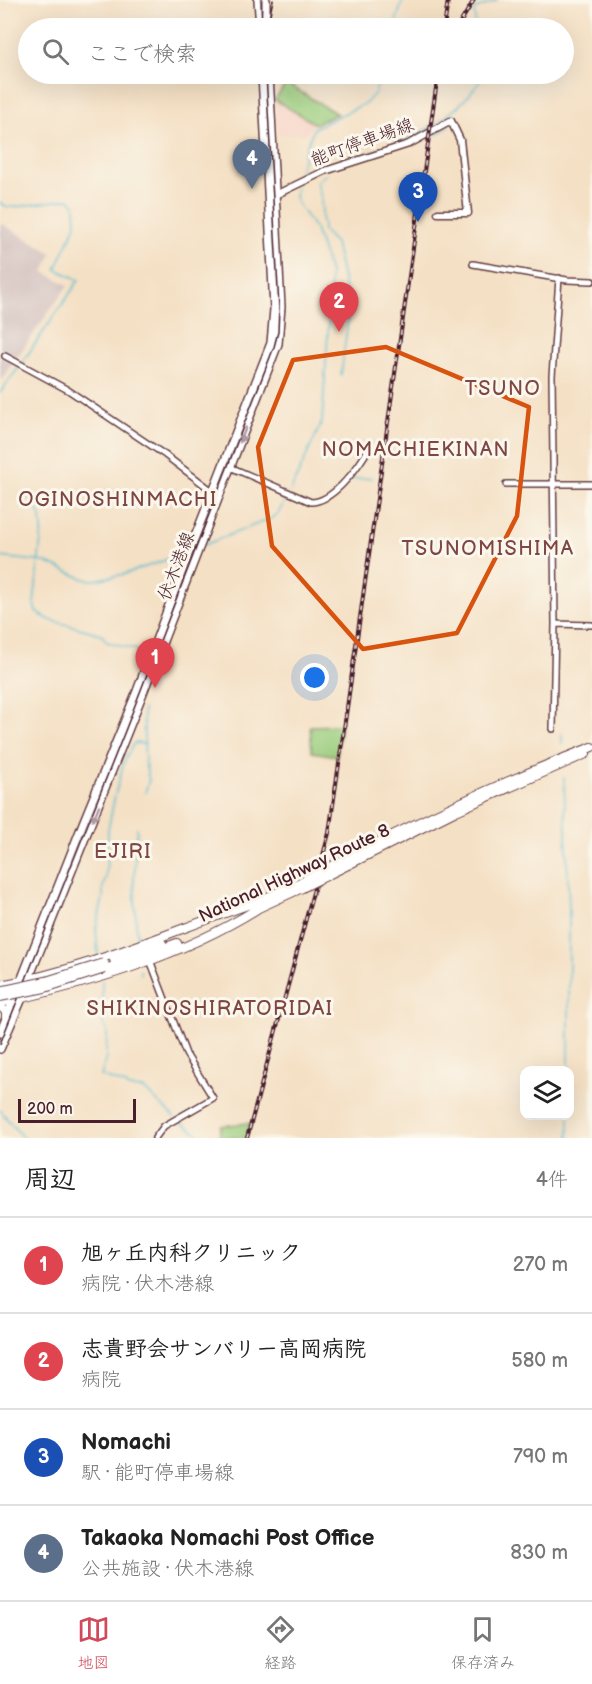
<!DOCTYPE html>
<html lang="ja">
<head>
<meta charset="utf-8">
<style>
  body { margin:0; font-family:"Balsamiq Sans","Klee One",sans-serif; background:#f2f2f2; color:#222 }
  .controls { position:absolute; right:18px; bottom:18px; display:grid; overflow:hidden; border-radius:12px; box-shadow:0 6px 24px #0002 }
  .controls button { width:54px; height:54px; display:grid; place-items:center; padding:0; border:0; border-bottom:2px solid #e0e0e0; background:#fff; color:#222; font:30px sans-serif }
  .scale { position:absolute; left:18px; bottom:15px; width:118px; box-sizing:border-box; padding-left:6px; border:3px solid #4a1f2b; border-top:0; font-size:16px; line-height:21px; white-space:nowrap; color:#4a1f2b; -webkit-text-stroke:4px #fbf7ec; paint-order:stroke }
  .you { position:absolute; left:315px; top:678px; width:21px; height:21px; margin:-15px; border:4px solid #fff; border-radius:50%; background:#1a73e8; box-shadow:0 0 0 9px #1a73e833 }
  .badge { display:grid; place-items:center; width:39px; height:39px; border-radius:50%; background:#d1495b; color:#fff; font-size:20px; font-weight:700 }
  .pin { position:absolute; translate:-50% -50px; filter:drop-shadow(0 2px 3px #0008) }
  .pin::after { content:''; position:absolute; top:32px; width:21px; height:18px; background:inherit; clip-path:polygon(0 0,100% 0,50% 100%) }
  .list { margin:0; padding:0; list-style:none }
  h2 { display:flex; justify-content:space-between; align-items:center; height:78px; margin:0; padding:0 24px; font-size:26px }
  h2 small { font-size:20px; font-weight:400; color:#767676 }
  .list li { display:grid; grid-template-columns:39px 1fr auto; gap:18px; align-items:center; box-sizing:border-box; height:96px; padding:0 24px; border-top:2px solid #e0e0e0 }
  .list b { display:block; font-size:22px; white-space:nowrap }
  .list p { margin:0; font-size:20px; white-space:nowrap; color:#767676 }
  .list em { font-size:20px; font-style:normal; color:#767676 }
  .icon { flex:none; width:33px; height:33px; fill:none; stroke:currentColor; stroke-width:2; stroke-linecap:round; stroke-linejoin:round }
  .map { position:relative; flex:none; width:592px; height:1138px; overflow:hidden }
  .search { position:absolute; background:#fff; box-shadow:0 6px 24px #0002; left:18px; right:18px; top:18px; height:66px; display:flex; align-items:center; gap:15px; box-sizing:border-box; padding:0 21px; border-radius:33px; color:#767676; font-size:22px }
  .sheet { height:462px; background:#fff }
  nav { display:flex; justify-content:space-around; align-items:center; box-sizing:border-box; height:84px; border-top:2px solid #e0e0e0; background:#fff; font-size:16px; color:#767676 }
  nav a { display:grid; justify-items:center; gap:3px }
  nav .on { color:#d1495b }
  .map>svg:first-child { display:block }
  .built { fill:#f6d2c3 }
  .industrial { fill:#d1bfbd }
  .green { fill:#9acc7c; stroke:#727654; stroke-width:1.5 }
  .lines { fill:none; stroke-linecap:round; stroke-linejoin:round }
  .stream { stroke:#51b9cf; stroke-width:1.5 }
  .tertiary-casing { stroke:#643c42; stroke-width:8 }
  .secondary-casing { stroke:#643c42; stroke-width:9 }
  .primary-casing { stroke:#643c42; stroke-width:10 }
  .trunk-casing { stroke:#643c42; stroke-width:10 }
  .tertiary { stroke:#fff; stroke-width:5 }
  .secondary { stroke:#fff; stroke-width:6 }
  .primary { stroke:#fff; stroke-width:7 }
  .trunk { stroke:#fff; stroke-width:8 }
  .tram { stroke:#4a1f2b; stroke-width:1.5 }
  .rail-casing { stroke:#4a1f2b; stroke-width:4 }
  .rail { stroke:#fbf7ec; stroke-width:1.5; stroke-dasharray:4.5; stroke-linecap:butt }
  .trunk-bridge-casing { stroke:#643c42; stroke-width:10; stroke-linecap:butt }
  .trunk-bridge { stroke:#fff; stroke-width:8 }
  .oneway { fill:#ae9aa0 }
  .marked { fill:none; stroke:#d8530f; stroke-width:4.5; stroke-linejoin:round }
  .labels { text-anchor:middle; stroke-width:6; stroke-linejoin:round; paint-order:stroke }
  .street-label { font-size:18px; fill:#4a1f2b; stroke:#fbf7ec }
  .neighbourhood-label { font-size:20px; letter-spacing:1.5px; fill:#7f4743; stroke:#fbf7ec }
</style>
</head>
<body>
<div class="map">
<svg width="592" height="1138" viewBox="0 0 592 1138">
  <rect width="100%" height="100%" fill="#fbf7ec"/>
  <filter id="ink" filterUnits="userSpaceOnUse"><feTurbulence type="fractalNoise" baseFrequency=".0167" numOctaves="2"/><feDisplacementMap in="SourceGraphic" scale="12" xChannelSelector="R" yChannelSelector="G"/><feConvolveMatrix kernelMatrix="1 2 1 2 8 2 1 2 1" color-interpolation-filters="sRGB"/></filter>
  <filter id="wash" filterUnits="userSpaceOnUse"><feTurbulence type="fractalNoise" baseFrequency=".008" numOctaves="4" result="noise"/><feDisplacementMap in="SourceGraphic" scale="24" xChannelSelector="R" yChannelSelector="G"/><feGaussianBlur stdDeviation="1.35" result="paint"/><feColorMatrix in="noise" values="0 0 0 0 0 0 0 0 0 0 0 0 0 0 0 0 0 1.4 0 .05"/><feComposite in="paint" operator="in"/></filter>
  <g filter="url(#wash)">
    <rect width="100%" height="100%" fill="#f4e0c4"/>
    <path class="built" d="M285,81l53,33 -24,11 -5,4 -3,5 -29,1 -3,-36z"/>
    <path class="industrial" d="M0,223l52,30 -8,19 24,13 -68,96z"/>
    <path class="green" d="M286,83l51,31 -22,10 -40,-24z
      M341,725l-4,31 -25,-4 -2,-26z
      M248,1123l2,1 -4,14h-27l2,-12z"/>
    <g class="lines">
      <path class="stream" d="M394,28l9,-28
        M476,28l-2,-18 24,-10
        M436,135l13,-9
        M327,168c10,-8 30,-11 43,-15 46,-15 81,-31 110,-72l-1,-7
        M327,173l-10,9 4,15 2,34 12,12 10,45 3,32 -7,55
        M297,182l9,-34 8,-20 52,-25 9,-10 6,-19
        M0,203l8,4h7l54,-8 6,5 1,21 -20,44 23,11 -57,83
        M0,393l19,-26
        M352,479l20,-1
        M291,490l31,-68 8,-119v-30l-4,-12 -11,-32 -18,-26 -2,-7 1,-9
        M22,496l9,2 10,18 1,13 -8,75 2,8 14,8 51,14 6,8 30,8
        M204,545l66,-26 8,-5 10,-20
        M0,557l45,5 39,17 11,1 30,-6 61,-21
        M143,709l2,54 4,17 -4,13
        M562,734v10
        M564,778l5,131v161
        M137,939l-3,-58 3,-53
        M98,955l-2,-26 7,-31v-11l3,-10 2,-47 7,-35 9,-33 10,-19 11,1
        M140,970v4
        M102,981l1,42 4,8 -1,27 -5,18 25,9 3,3 15,1 30,28
        M0,1110l23,28
        M569,1116v22
        M178,1120l26,18"/>
    </g>
  </g>
  <g filter="url(#ink)">
    <g class="lines">
      <defs>
        <path id="tertiary" d="M473,264l94,16 25,1
          M5,356l63,34 97,65 46,35 9,4
          M230,467l81,35c21,0 44,-31 54,-47l2,-4 -2,-4
          M506,484h86
          M555,624l37,1
          M553,729l2,-105 -3,-248 7,-98
          M150,960l36,94 27,44 -49,28 -9,12"/>
        <path id="secondary" d="M271,197l54,-26 84,-27 42,-23 9,19 8,73h-30"/>
        <path id="primary" d="M258,0l2,28
          M266,0v28
          M20,983l63,-160 54,-132 52,-139 82,-209 3,-34 -12,-235
          M27,983l116,-290 135,-349 3,-37 -12,-233
          M0,1033l15,-37
          M0,1049l24,-55"/>
        <path id="trunk" d="M345,859c80,-41 163,-80 247,-112
          M348,865l108,-54 130,-57
          M261,900l35,-16
          M254,910l48,-22
          M114,960l48,-17
          M105,969l72,-26
          M0,985c92,-16 177,-57 265,-86
          M0,1003c88,-19 180,-46 257,-94
          M0,1006l6,6v6"/>
      </defs>
      <use href="#tertiary" class="tertiary-casing"/>
      <use href="#secondary" class="secondary-casing"/>
      <use href="#primary" class="primary-casing"/>
      <use href="#trunk" class="trunk-casing"/>
      <use href="#tertiary" class="tertiary"/>
      <use href="#secondary" class="secondary"/>
      <use href="#primary" class="primary"/>
      <use href="#trunk" class="trunk"/>
      <path class="tram" d="M261,0l1,28
        M267,28l6,-28
        M0,1044l125,-313 149,-384 4,-15 1,-25 -13,-233"/>
      <defs>
        <path id="rail" d="M444,28l4,-28
          M457,28l17,-28
          M247,1138l82,-305 109,-759"/>
      </defs>
      <use href="#rail" class="rail-casing"/>
      <use href="#rail" class="rail"/>
      <defs>
        <path id="trunk-bridge" d="M296,884l49,-25
          M302,888l46,-23
          M0,991l46,-10 58,-18
          M0,997l45,-9 60,-19"/>
      </defs>
      <use href="#trunk-bridge" class="trunk-bridge-casing"/>
      <use href="#trunk-bridge" class="trunk-bridge"/>
    </g>
    <defs><path id="oneway-solid" d="M-6-.8H1V-3.2L6.5 0L1 3.2V.8H-6Z" transform="scale(1.5)"/></defs>
    <g class="oneway">
      <use href="#oneway-solid" transform="translate(243 435) rotate(111)"/>
      <use href="#oneway-solid" transform="translate(96 813) rotate(112)"/>
    </g>
  </g>
  <path class="marked" d="M386,347l143,60 -12,109 -60,117 -94,16 -91,-103 -14,-99 35,-87z"/>
  <g class="labels">
    <g class="street-label">
      <text transform="translate(362 142) rotate(-20)" y="6">能町停車場線</text>
      <text transform="translate(176 566) rotate(-69)" y="6">伏木港線</text>
      <text transform="translate(294 873) rotate(-25)" y="6">National Highway Route 8</text>
    </g>
    <g class="neighbourhood-label">
      <text x="503" y="395">TSUNO</text>
      <text x="416" y="456">NOMACHIEKINAN</text>
      <text x="118" y="506">OGINOSHINMACHI</text>
      <text x="488" y="555">TSUNOMISHIMA</text>
      <text x="123" y="858">EJIRI</text>
      <text x="210" y="1015">SHIKINOSHIRATORIDAI</text>
    </g>
  </g>
</svg>
<div class="controls">
<button><svg class="icon" aria-label="layers" viewBox="0 0 24 24"><path d="M12 4l9 5-9 5-9-5zM3 14l9 5 9-5"/></svg></button>
</div>
<div class="scale">200 m</div>
<div class="you"></div>
<div class="pin badge" style="left:155px;top:688px;background:#e0444e">1</div>
<div class="pin badge" style="left:339px;top:332px;background:#e0444e">2</div>
<div class="pin badge" style="left:418px;top:222px;background:#1a4fb4">3</div>
<div class="pin badge" style="left:252px;top:189px;background:#5c6f8a">4</div>
<div class="search"><svg class="icon" aria-label="search" viewBox="0 0 24 24"><circle cx="10" cy="10" r="6"/><path d="M15 15l6 6"/></svg>ここで検索</div>
</div>
<section class="sheet">
<h2>周辺<small>4件</small></h2>
<ul class="list">
<li><span class="badge" style="background:#e0444e">1</span><div><b>旭ヶ丘内科クリニック</b><p>病院 · 伏木港線</p></div><em>270 m</em></li>
<li><span class="badge" style="background:#e0444e">2</span><div><b>志貴野会サンバリー高岡病院</b><p>病院</p></div><em>580 m</em></li>
<li><span class="badge" style="background:#1a4fb4">3</span><div><b>Nomachi</b><p>駅 · 能町停車場線</p></div><em>790 m</em></li>
<li><span class="badge" style="background:#5c6f8a">4</span><div><b>Takaoka Nomachi Post Office</b><p>公共施設 · 伏木港線</p></div><em>830 m</em></li>
</ul>
</section>
<nav>
<a class="on"><svg class="icon" aria-label="map" viewBox="0 0 24 24"><path d="M3 6l6-2 6 2 6-2v14l-6 2-6-2-6 2zM9 4v14M15 6v14"/></svg>地図</a>
<a><svg class="icon" aria-label="directions" viewBox="0 0 24 24"><path d="M12 3l9 9-9 9-9-9zM9 14v-3h6M13 9l2 2-2 2"/></svg>経路</a>
<a><svg class="icon" aria-label="saved" viewBox="0 0 24 24"><path d="M7 4h10v16l-5-4-5 4z"/></svg>保存済み</a>
</nav>
</body>
</html>
